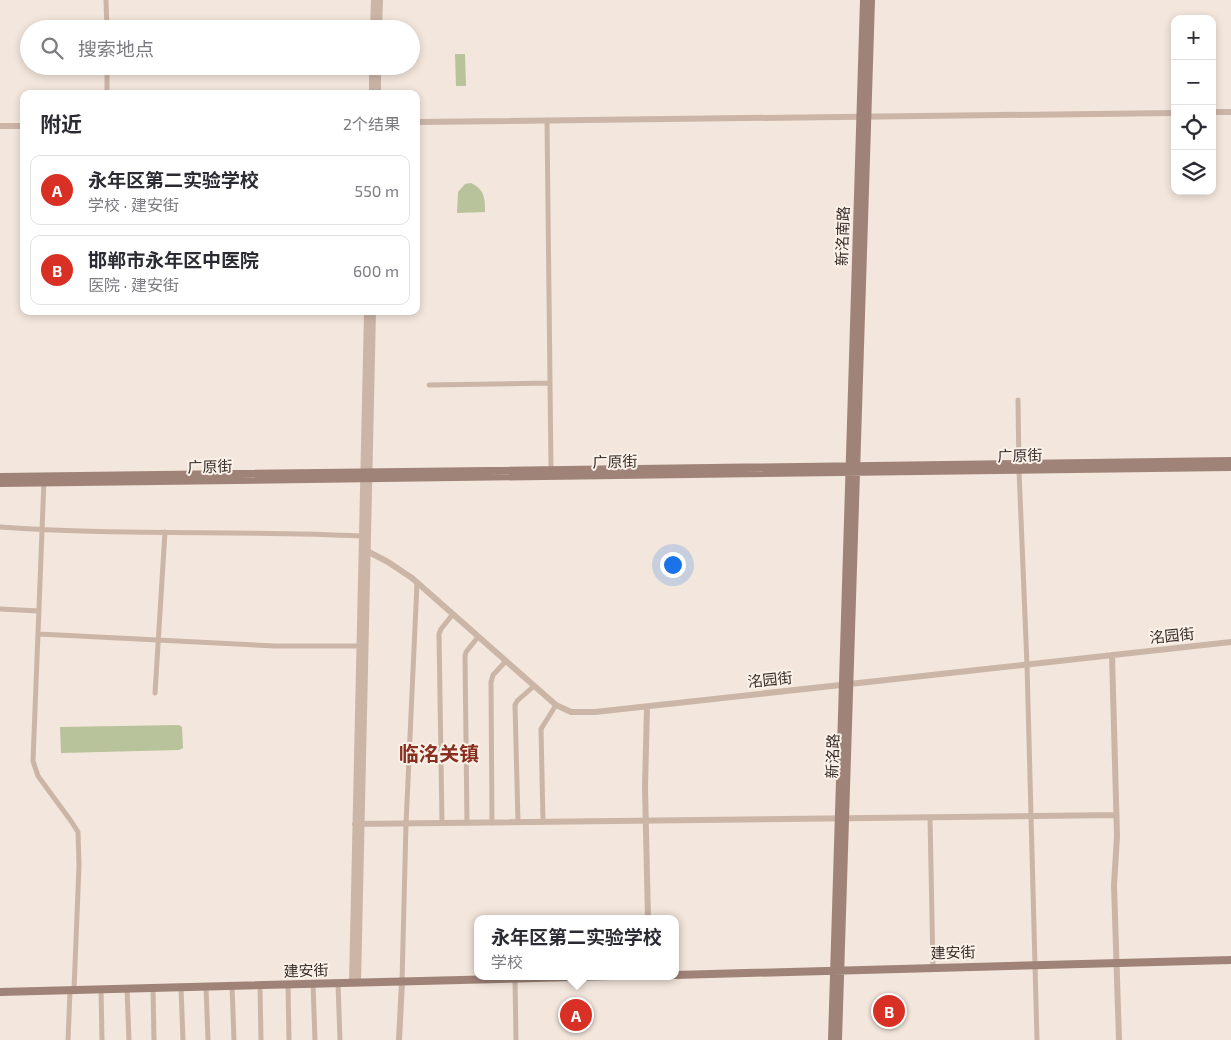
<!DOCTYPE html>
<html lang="zh">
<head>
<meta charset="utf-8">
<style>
  body { margin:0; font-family:"Exo 2","Noto Sans SC",sans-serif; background:#f7f7f7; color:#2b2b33 }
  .controls { position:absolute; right:15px; top:15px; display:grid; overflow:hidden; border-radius:10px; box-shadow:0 2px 8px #0003 }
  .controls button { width:45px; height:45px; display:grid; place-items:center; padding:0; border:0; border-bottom:1px solid #e1e1e2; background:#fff; color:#2b2b33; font:25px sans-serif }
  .you { position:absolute; left:672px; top:564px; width:18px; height:18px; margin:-12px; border:4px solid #fff; border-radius:50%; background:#1a73e8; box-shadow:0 0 0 8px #1a73e833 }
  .badge { display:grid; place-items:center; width:32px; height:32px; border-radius:50%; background:#d93025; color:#fff; font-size:16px; font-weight:700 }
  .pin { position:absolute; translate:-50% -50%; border:2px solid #fff; box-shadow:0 1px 5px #0006 }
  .popup { position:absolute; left:474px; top:915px; width:205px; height:65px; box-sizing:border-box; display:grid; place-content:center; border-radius:10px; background:#fff; filter:drop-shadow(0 1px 4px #0005); font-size:16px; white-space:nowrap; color:#7c7c81 }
  .popup b { font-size:19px; color:#2b2b33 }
  .popup::after { content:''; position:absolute; left:50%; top:100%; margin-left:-10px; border:10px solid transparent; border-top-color:#fff }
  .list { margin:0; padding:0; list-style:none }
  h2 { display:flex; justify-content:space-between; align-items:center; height:65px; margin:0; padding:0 20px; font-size:21px }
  h2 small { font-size:16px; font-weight:400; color:#7c7c81 }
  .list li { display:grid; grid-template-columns:32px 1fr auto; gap:15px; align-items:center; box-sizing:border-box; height:70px; margin:0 10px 10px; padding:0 10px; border:1px solid #e1e1e2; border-radius:10px }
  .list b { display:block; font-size:19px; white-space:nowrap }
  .list p { margin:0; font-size:16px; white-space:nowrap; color:#7c7c81 }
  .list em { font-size:16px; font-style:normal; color:#7c7c81 }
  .icon { flex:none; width:28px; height:28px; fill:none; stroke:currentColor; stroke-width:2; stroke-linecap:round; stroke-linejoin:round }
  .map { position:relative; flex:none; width:1231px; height:1040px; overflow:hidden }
  .search { position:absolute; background:#fff; box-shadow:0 2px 8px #0003; left:20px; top:20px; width:400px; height:55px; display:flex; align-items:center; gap:12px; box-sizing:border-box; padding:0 18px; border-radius:28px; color:#7c7c81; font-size:19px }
  .panel { position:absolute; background:#fff; box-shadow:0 2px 8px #0003; left:20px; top:90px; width:400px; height:225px; border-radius:10px }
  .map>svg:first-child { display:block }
  .green { fill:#b8c29b }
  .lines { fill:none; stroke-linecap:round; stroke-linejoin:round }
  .minor { stroke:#cbb5a7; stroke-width:5 }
  .tertiary { stroke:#cbb5a7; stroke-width:6 }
  .secondary { stroke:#9f8378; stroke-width:8 }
  .labels { text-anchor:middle; stroke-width:4; stroke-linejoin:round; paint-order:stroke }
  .street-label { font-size:15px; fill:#382c28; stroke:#faf1e8 }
  .district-label { font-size:20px; font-weight:bold; fill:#892f1f; stroke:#faf1e8 }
</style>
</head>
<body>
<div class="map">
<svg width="1231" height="1040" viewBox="0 0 1231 1040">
  <rect width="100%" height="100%" fill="#f3e6dc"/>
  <path class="green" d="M455,54h10l1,32h-10z
    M471,183c14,7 14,15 14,29l-28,1 1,-21 7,-8z
    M179,725l3,2 1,21 -4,2 -118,3 -1,-26z"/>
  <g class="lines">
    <path class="minor" d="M106,0l1,29
      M107,66v28
      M547,120l4,350
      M429,385l121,-2
      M1018,400l1,70 8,195 10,375
      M44,480l-11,281 5,15 33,45 7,11 1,33 -5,125
      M0,527c120,9 241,3 361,9
      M0,609l39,2
      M39,634l236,12h84
      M155,693l10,-161
      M930,817l3,151
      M518,822l-3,-117 2,-4 17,-15
      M543,822l-2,-93 15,-24
      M442,823l-3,-189 2,-5 12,-15
      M467,823l-2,-167 1,-4 12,-15
      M492,823l-1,-141 2,-7 13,-14
      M515,979l1,61
      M402,982l4,-158 11,-241
      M338,983l2,57
      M313,984l2,56
      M288,985l1,55
      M232,986l2,54
      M260,986l1,54
      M206,987l2,53
      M153,988l1,52
      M181,988l2,52
      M127,989l2,51
      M101,990l1,50
      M68,1040l2,-49"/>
    <path class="tertiary" d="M373,29l1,-29
      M379,29l1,-29
      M372,94v-28
      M378,94v-28
      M1212,112h19
      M416,122l759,-9
      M0,126h24
      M367,551l21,11 24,16 144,127 15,7h24l636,-70
      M1112,655l5,181 -3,49 5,155
      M647,707l-2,80 3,132
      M355,824l761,-9
      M352,983l15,-672
      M358,983l15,-672
      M399,1040l3,-58"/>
    <path class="secondary" d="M0,477c410,-4 821,-11 1231,-16
      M0,483l1231,-16
      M675,975l556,-15
      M0,992l612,-16
      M832,1040l32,-1040
      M838,1040l33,-1040"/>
  </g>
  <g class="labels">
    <g class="street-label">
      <text transform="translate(843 236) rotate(-88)" y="5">新洺南路</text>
      <text transform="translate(1020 456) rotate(-1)" y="5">广原街</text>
      <text transform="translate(615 462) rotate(-1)" y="5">广原街</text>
      <text transform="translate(210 467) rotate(-1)" y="5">广原街</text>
      <text transform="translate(1172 636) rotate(-6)" y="5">洺园街</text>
      <text transform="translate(770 680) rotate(-6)" y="5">洺园街</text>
      <text transform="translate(833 756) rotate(-88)" y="5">新洺路</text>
      <text transform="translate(953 953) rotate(-2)" y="5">建安街</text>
      <text transform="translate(306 971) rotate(-2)" y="5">建安街</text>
    </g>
    <g class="district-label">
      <text x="439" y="761">临洺关镇</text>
    </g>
  </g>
</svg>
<div class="controls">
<button>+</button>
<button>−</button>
<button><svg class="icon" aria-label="locate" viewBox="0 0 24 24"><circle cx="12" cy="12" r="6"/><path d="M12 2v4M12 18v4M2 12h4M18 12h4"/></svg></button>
<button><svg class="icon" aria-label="layers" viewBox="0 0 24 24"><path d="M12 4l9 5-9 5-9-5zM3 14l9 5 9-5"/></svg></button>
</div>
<div class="you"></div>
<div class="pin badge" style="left:576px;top:1015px">A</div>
<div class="popup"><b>永年区第二实验学校</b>学校</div>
<div class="pin badge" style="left:889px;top:1011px">B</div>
<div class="search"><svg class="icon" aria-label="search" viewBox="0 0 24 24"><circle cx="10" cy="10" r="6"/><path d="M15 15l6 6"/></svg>搜索地点</div>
<section class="panel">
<h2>附近<small>2个结果</small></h2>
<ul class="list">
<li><span class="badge">A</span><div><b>永年区第二实验学校</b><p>学校 · 建安街</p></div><em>550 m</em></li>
<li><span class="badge">B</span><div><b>邯郸市永年区中医院</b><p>医院 · 建安街</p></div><em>600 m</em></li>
</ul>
</section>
</div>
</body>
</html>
